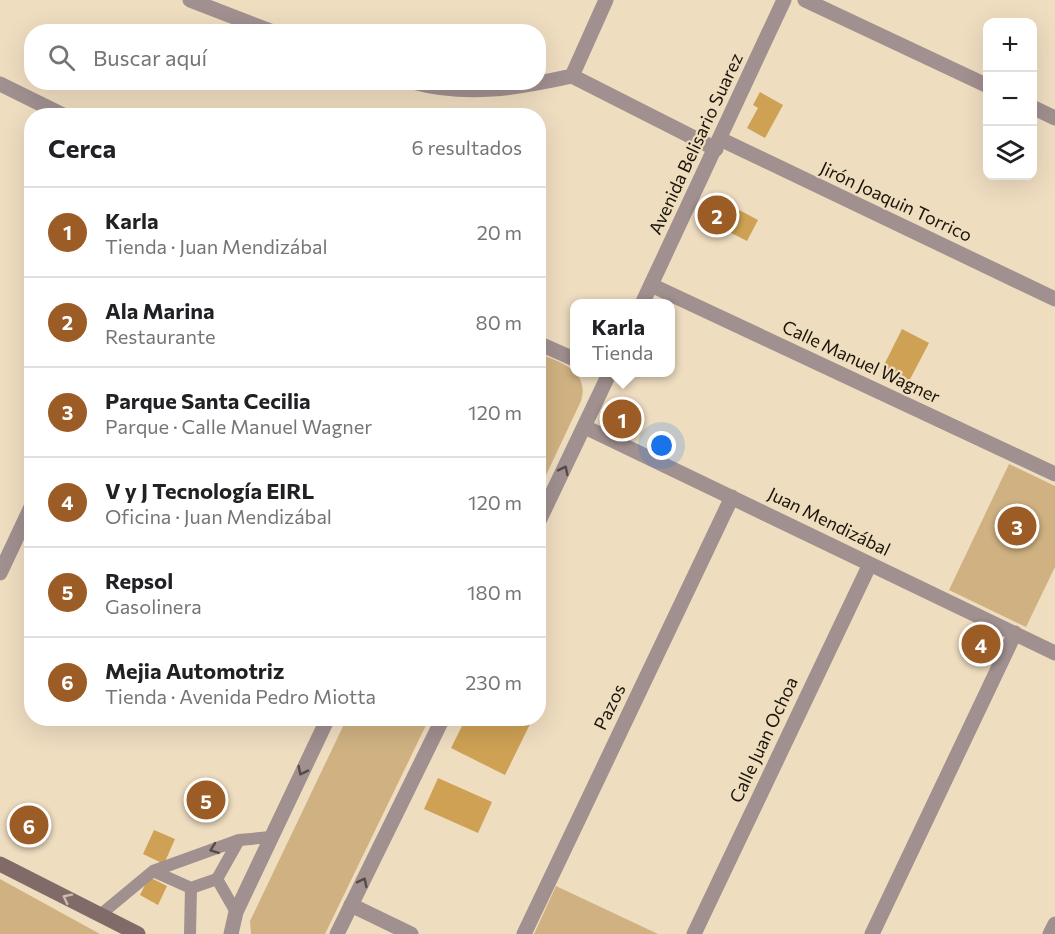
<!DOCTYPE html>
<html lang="es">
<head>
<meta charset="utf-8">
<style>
  body { margin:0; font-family:Commissioner,sans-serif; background:#f2f2f2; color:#202124 }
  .controls { position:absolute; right:18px; top:18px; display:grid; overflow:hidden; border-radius:12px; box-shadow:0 6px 24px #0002 }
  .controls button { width:54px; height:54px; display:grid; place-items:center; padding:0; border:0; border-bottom:2px solid #e0e0e0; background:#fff; color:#202124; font:30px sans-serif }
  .you { position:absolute; left:662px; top:446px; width:21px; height:21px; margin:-15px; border:4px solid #fff; border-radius:50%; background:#1a73e8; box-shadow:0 0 0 9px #1a73e833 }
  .badge { display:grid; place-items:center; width:39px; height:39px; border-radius:50%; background:#9c5c25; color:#fff; font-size:20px; font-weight:700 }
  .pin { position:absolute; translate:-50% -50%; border:3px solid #fff; box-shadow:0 2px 6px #0006 }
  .popup { position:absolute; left:570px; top:299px; width:105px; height:78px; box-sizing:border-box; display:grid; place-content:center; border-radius:12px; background:#fff; filter:drop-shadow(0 2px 4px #0005); font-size:20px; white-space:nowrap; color:#757577 }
  .popup b { font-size:22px; color:#202124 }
  .popup::after { content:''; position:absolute; left:50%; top:100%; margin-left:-12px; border:12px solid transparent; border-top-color:#fff }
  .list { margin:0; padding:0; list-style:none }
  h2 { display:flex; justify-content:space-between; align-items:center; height:78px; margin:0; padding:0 24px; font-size:26px }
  h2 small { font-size:20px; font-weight:400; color:#757577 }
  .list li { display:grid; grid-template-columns:39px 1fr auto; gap:18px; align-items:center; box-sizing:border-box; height:90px; padding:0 24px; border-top:2px solid #e0e0e0 }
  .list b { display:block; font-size:22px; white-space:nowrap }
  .list p { margin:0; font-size:20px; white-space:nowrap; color:#757577 }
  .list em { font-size:20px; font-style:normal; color:#757577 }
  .icon { flex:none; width:33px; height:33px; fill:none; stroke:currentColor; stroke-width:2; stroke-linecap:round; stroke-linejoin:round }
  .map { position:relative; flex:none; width:1055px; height:934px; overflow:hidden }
  .search { position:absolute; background:#fff; box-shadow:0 6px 24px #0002; left:24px; top:24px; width:522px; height:66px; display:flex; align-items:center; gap:15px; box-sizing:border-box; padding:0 21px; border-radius:24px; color:#757577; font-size:22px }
  .panel { position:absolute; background:#fff; box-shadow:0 6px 24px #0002; left:24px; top:108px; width:522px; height:618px; border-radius:24px }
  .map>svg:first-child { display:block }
  .green { fill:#d0b282 }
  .building { fill:#cea154 }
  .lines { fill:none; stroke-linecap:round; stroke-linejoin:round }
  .service { stroke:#a0908f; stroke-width:12 }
  .minor { stroke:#a0908f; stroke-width:15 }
  .tertiary { stroke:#a0908f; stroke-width:15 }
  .secondary { stroke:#816a68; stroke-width:15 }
  .oneway { stroke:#564c46 }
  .oneway2 { stroke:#cebaa6 }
  .labels { text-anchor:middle; stroke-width:4.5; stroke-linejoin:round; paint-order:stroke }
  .street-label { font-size:18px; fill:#1a140a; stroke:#efddc0 }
</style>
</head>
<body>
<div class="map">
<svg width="1055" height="934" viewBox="0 0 1055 934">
  <rect width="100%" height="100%" fill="#efddc0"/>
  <path class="green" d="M539,354c23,8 51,18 42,47l-42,89z
    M1009,464l46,22v81l-29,60 -77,-37z
    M347,718l82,1 -104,215h-74l-1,-13z
    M0,879l100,55h-100z
    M556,886l102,48h-124z"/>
  <path class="building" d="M760,92l23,13 -18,33 -18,-10 11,-20 -5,-3z
    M711,195l47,25 -11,21 -47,-24z
    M902,329l27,14 -22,42 -26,-14z
    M616,400l15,8 -9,19 -16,-7z
    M466,718l66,2 -27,55 -54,-27z
    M438,778l54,24 -14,31 -54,-24z
    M198,784l26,13 -10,19 -26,-13z
    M26,808l19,9 -13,25 -19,-9z
    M154,830l21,9 -11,25 -21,-10z
    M149,877l18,9 -9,19 -18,-10z"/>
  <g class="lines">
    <path class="service" d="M153,871l38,17 -1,46
      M191,888l26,-9
      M236,912l-19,-33 22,-39
      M100,915l53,-44 86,-31 32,-3"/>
    <path class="minor" d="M190,0l83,32
      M805,0l183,86
      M572,76l144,73
      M572,76l34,-76
      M413,82c54,15 105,6 159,-6
      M0,84l65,32
      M1032,107l23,11
      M720,139l335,160
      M651,285l404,189
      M585,427l470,226
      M0,573l32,-68
      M351,905l60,29
      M524,934l208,-437
      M694,934l176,-370
      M872,934l143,-301
      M1050,934l5,-10"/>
    <path class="tertiary" d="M642,304l142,-304
      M538,343l36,16
      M538,523l72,-151
      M231,934l5,-22 92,-194
      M337,934l106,-216"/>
    <path class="secondary" d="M0,864l138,70"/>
  </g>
  <defs><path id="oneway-chevron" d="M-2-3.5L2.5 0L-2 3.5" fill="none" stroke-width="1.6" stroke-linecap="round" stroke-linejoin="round" transform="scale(1.5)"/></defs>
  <g class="oneway">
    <use href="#oneway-chevron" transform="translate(564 470) rotate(-64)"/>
    <use href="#oneway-chevron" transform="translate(302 771) rotate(116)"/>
    <use href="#oneway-chevron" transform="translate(214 849) rotate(160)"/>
    <use href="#oneway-chevron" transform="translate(363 882) rotate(-64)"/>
  </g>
  <use class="oneway2" href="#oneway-chevron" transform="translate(67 898) rotate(-153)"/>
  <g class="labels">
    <g class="street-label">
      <text transform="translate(696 144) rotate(-65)" y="6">Avenida Belisario Suarez</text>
      <text transform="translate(896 202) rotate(25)" y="6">Jirón Joaquin Torrico</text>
      <text transform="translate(861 362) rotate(25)" y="6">Calle Manuel Wagner</text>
      <text transform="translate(829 522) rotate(26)" y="6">Juan Mendizábal</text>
      <text transform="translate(610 707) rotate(-64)" y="6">Pazos</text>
      <text transform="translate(764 740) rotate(-65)" y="6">Calle Juan Ochoa</text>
    </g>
  </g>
</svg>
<div class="controls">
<button>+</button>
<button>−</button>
<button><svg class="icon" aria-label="layers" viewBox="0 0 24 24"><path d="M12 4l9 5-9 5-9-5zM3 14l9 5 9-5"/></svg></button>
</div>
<div class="you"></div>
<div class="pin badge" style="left:622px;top:419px">1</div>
<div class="popup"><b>Karla</b>Tienda</div>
<div class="pin badge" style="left:717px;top:215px">2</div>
<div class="pin badge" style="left:1017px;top:526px">3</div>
<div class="pin badge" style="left:981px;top:644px">4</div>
<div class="pin badge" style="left:206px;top:800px">5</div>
<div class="pin badge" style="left:29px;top:825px">6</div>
<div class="search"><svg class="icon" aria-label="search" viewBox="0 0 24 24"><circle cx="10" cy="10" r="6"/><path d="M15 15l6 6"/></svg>Buscar aquí</div>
<section class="panel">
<h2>Cerca<small>6 resultados</small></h2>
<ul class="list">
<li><span class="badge">1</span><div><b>Karla</b><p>Tienda · Juan Mendizábal</p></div><em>20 m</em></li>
<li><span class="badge">2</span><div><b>Ala Marina</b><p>Restaurante</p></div><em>80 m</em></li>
<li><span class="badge">3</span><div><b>Parque Santa Cecilia</b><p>Parque · Calle Manuel Wagner</p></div><em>120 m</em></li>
<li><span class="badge">4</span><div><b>V y J Tecnología EIRL</b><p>Oficina · Juan Mendizábal</p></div><em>120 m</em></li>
<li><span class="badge">5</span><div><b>Repsol</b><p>Gasolinera</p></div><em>180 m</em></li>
<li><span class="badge">6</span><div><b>Mejia Automotriz</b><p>Tienda · Avenida Pedro Miotta</p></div><em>230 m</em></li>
</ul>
</section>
</div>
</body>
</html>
